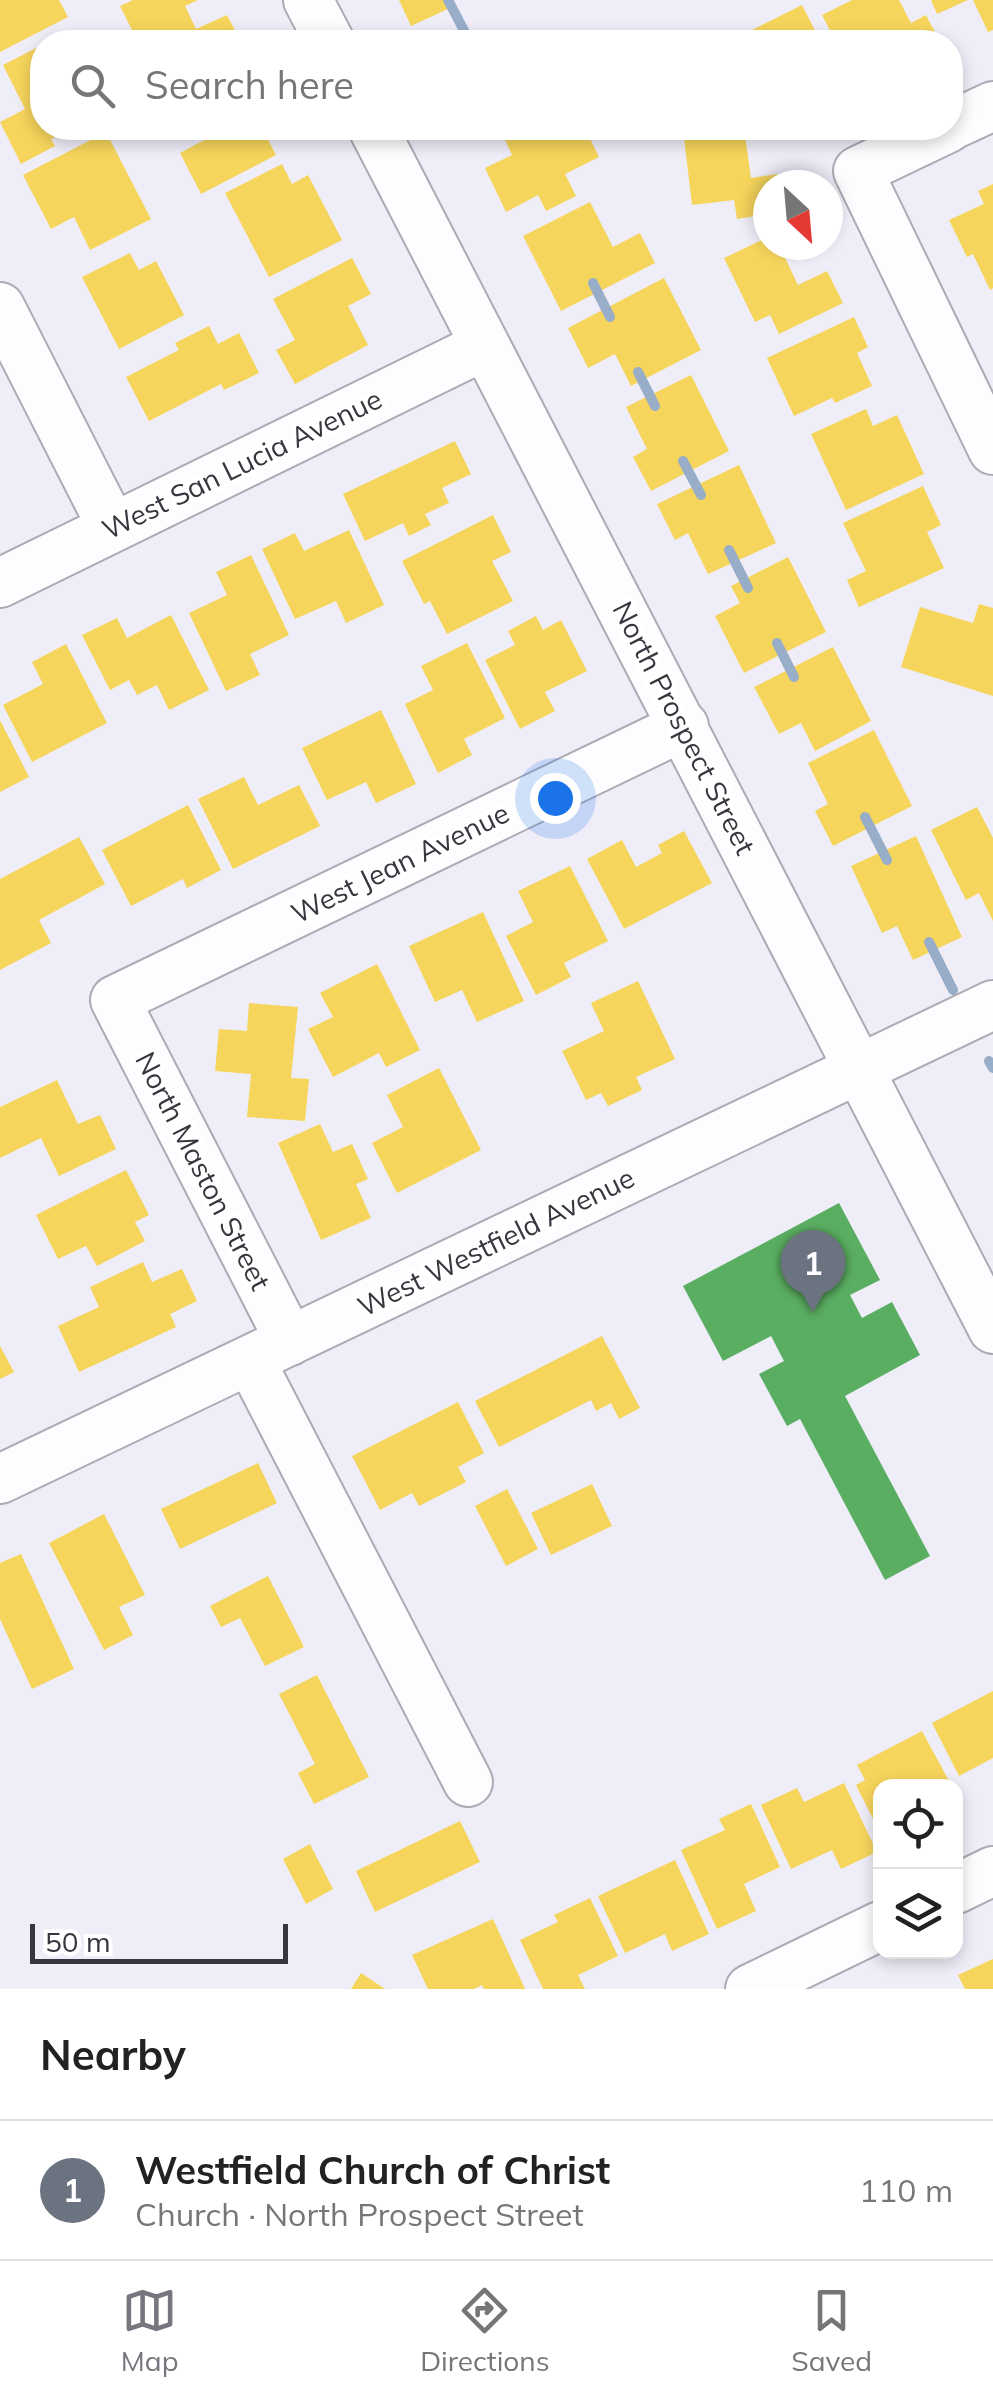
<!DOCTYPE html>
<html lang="en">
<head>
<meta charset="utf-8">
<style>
  body { margin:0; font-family:Mulish,sans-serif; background:#f2f2f2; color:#222 }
  .controls { position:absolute; right:30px; bottom:30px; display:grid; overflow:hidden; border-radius:20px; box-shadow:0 5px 15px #0003 }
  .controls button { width:90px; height:90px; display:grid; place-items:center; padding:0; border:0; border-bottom:2px solid #e0e0e0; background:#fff; color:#222; font:50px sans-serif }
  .compass { position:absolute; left:753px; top:170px; width:90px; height:90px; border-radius:50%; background:#fff; box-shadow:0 5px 15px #0003; rotate:154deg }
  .scale { position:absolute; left:30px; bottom:25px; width:258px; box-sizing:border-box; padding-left:10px; border:5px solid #37363e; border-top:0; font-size:28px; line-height:35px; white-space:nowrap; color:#37363e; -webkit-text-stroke:8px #fff; paint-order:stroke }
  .you { position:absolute; left:555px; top:798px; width:35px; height:35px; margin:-25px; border:8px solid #fff; border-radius:50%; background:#1a73e8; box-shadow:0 0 0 15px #1a73e833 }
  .badge { display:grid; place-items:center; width:65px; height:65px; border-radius:50%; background:#77767f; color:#fff; font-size:32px; font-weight:700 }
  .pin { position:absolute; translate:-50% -82px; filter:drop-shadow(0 2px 5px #0008) }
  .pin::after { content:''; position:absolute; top:52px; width:35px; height:30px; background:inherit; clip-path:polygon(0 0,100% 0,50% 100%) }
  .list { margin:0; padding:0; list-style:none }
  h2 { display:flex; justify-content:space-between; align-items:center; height:130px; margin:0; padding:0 40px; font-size:42px }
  h2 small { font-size:32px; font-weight:400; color:#767676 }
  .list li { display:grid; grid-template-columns:65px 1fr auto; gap:30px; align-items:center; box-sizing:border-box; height:140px; padding:0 40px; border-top:2px solid #e0e0e0 }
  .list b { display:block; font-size:38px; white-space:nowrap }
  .list p { margin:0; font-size:32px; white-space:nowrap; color:#767676 }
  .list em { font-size:32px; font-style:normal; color:#767676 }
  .icon { flex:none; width:55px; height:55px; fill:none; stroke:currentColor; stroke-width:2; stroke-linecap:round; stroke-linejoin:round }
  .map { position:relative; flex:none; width:993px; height:1989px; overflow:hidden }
  .search { position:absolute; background:#fff; box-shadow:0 5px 15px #0003; left:30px; right:30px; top:30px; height:110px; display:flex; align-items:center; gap:25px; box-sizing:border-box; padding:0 35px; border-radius:40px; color:#767676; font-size:38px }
  .sheet { height:270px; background:#fff }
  nav { display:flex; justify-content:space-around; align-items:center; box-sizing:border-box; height:140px; border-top:2px solid #e0e0e0; background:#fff; font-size:28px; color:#767676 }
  nav a { display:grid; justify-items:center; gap:5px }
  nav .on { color:#77767f }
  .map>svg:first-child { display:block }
  .homes { fill:#f6d55c }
  .public { fill:#5aae61 }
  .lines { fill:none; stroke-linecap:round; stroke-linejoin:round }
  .stream { stroke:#98adc8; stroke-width:10 }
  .minor-casing { stroke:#acaab3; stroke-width:52 }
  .minor { stroke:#fdfcfe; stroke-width:48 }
  .labels { text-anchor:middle; stroke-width:10; stroke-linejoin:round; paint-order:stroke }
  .street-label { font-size:28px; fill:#37363e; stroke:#fff }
</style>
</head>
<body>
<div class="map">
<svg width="993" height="1989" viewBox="0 0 993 1989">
  <rect width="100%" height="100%" fill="#efedf8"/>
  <path class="homes" d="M0,0h59l9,17 -68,35z
    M133,0h65l-13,6 11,23 31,-14 14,27h-103l-18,-36z
    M399,0h47l4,8 -39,18z
    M852,0h47l12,23 15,-8 14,27h-104l-14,-27z
    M931,0h37l-31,14z
    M973,0h20v30l-5,2z
    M802,5l19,37h-93z
    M42,45v83h33l-24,11 4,7 -34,18 -21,-42 25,-13 -22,-44z
    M219,128h43l14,27 -75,39 -21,-41 41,-22z
    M531,128h54l14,29 -34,17 11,22 -30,15 -8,-16 -32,17 -21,-44 27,-13 -7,-15z
    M703,128h41l7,50 27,-4 1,11h-11v29l-31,5 -3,-19 -42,5 -9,-75z
    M106,132l45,87 -61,31 -16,-33 -23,12 -28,-54z
    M282,164l10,20 16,-9 34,65 -73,37 -44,-84z
    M993,184v104l-3,2 -17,-36 -6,3 -18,-37 35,-16 -6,-13z
    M590,202l23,45 27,-14 15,30 -94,48 -38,-75z
    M768,237v8h11l19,40 29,-14 16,32 -64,31 -9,-19 -15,7 -31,-64z
    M130,253l9,17 17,-9 28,54 -65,34 -37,-72z
    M352,258l19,36 -23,12 20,39 -73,39 -19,-34 19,-10 -22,-41z
    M664,278l37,72 -70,36 -16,-32 -27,14 -20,-40z
    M854,317l14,30 -11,6 15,33 -37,17 -3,-5 -38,18 -27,-58z
    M209,326l9,18 21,-11 20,40 -35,17 -3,-6 -72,37 -23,-44 53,-27 -4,-7z
    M691,375l38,76 -78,40 -18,-34 14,-8 -21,-42z
    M866,409l7,17 24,-11 27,59 -78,36 -35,-76z
    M455,441l16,33 -29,14 7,15 -24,11 6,11 -22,11 -6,-13 -38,18 -22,-47z
    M739,465l37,78 -68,31 -20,-41 -13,7 -18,-36z
    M923,486l18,39 -14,7 17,36 -85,39 -12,-27 19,-9 -23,-48z
    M493,515l18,37 -19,9 21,40 -66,33 -17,-33 -6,3 -22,-43z
    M349,530l35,75 -38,18 -10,-22 -41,18 -33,-70 33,-16 9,18z
    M251,555l38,80 -39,19 10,21 -34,16 -37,-78 38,-18 -11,-23z
    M788,557l38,75 -82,41 -29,-57 25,-13 -9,-17z
    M979,604l14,4v88l-92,-29 19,-60 53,16z
    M171,615l38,75 -40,20 -12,-25 -20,10 -8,-15 -19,10 -28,-55 35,-17 10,20z
    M536,616l7,14 18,-10 26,51 -42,21 10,19 -35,18 -35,-69 30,-15 -7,-14z
    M467,643l38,75 -41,21 8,16 -34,18 -33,-69 28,-14 -12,-24z
    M66,644l41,79 -75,39 -29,-57 40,-21 -11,-22z
    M833,647l38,74 -56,30 -14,-28 -22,11 -25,-47z
    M381,710l35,74 -40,19 -10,-21 -39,18 -25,-52z
    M0,720l29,57 -29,15z
    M874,730l38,76 -79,40 -18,-35 13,-7 -20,-41z
    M244,777l14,28 41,-20 21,41 -87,43 -35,-70z
    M188,805l33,65 -34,18 -4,-9 -52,27 -29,-56z
    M977,807l16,31v83l-14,-28 -13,7 -35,-70z
    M684,831l28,52 -88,46 -37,-70 35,-19 14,27 26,-14 -4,-8z
    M916,836l46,101 -49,23 -16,-34 -15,7 -31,-67z
    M79,837l26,47 -66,36 12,23 -51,27v-91z
    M570,866l38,75 -44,22 7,14 -35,18 -30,-59 27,-14 -15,-31z
    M483,912l41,89 -47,21 -15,-32 -27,12 -26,-56z
    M377,964l43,86 -34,17 -7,-14 -46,24 -25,-48 25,-12 -13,-24z
    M638,981l37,78 -39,18 6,13 -34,16 -7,-13 -15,7 -24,-49 42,-20 -13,-28z
    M249,1003l49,4 -7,71 18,1 -4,42 -58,-4 4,-43 -36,-3 4,-42 28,2z
    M439,1068l42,82 -84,43 -25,-50 31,-16 -16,-32z
    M57,1080l21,44 22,-9 16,34 -57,27 -18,-38 -41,20v-51z
    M320,1124l13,28 19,-8 16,35 -12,5 15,34 -50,22 -43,-97z
    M126,1170l23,45 -14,7 10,19 -48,25 -11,-20 -28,13 -22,-44z
    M143,1262l9,20 30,-13 15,32 -27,13 6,13 -97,45 -21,-46 41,-19 -9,-20z
    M602,1336l38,72 -21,11 -8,-16 -15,8 -5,-11 -92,47 -24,-46z
    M0,1346l14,26 -14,7z
    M458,1402l26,51 -26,14 8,15 -47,24 -7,-13 -32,17 -28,-54z
    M258,1463l19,40 -97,46 -19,-40z
    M592,1484l20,42 -61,29 -20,-42z
    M507,1489l31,60 -32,17 -31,-60z
    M104,1514l41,81 -26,12 14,28 -29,15 -55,-107z
    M21,1554l53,115 -42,20 -32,-70v-56z
    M268,1576l36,71 -39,19 -25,-48 -19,9 -11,-21z
    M317,1675l52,102 -55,27 -16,-31 17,-9 -36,-70z
    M993,1691v67l-34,18 -27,-53z
    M922,1731l27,50 -10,5h-59v47l-24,-48 9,-5 -8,-15z
    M844,1783l33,69 -36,17 -9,-19 -41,19 -30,-64 36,-17 7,14z
    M751,1804l29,63 -36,17 12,27 -39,18 -36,-79 44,-20 -6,-11z
    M460,1821l20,41 -105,50 -19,-41z
    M310,1844l23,45 -27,15 -23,-45z
    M675,1860l34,74 -37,17 -7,-17 -40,19 -27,-57z
    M590,1898l28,58 -40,19 7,14h-42l-23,-49 38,-18 -4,-7z
    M493,1919l32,70h-41l-2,-4 -8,4h-46l-16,-34z
    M993,1959v30h-28l-7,-14z
    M361,1973l24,16h-34z"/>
  <path class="public" d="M839,1203l41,77 -30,15 12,23 30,-16 28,53 -75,41 85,160 -45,24 -85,-161 -13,7 -28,-52 25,-13 -13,-25 -48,25 -40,-75z"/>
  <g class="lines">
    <path class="stream" d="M448,0l22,42
      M593,283l17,34
      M638,372l17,34
      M683,461l18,34
      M729,550l19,38
      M777,643l17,34
      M865,817l22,43
      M929,942l24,48
      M989,1061l4,7"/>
    <defs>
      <path id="minor" d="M308,0l22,42
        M950,126l43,-20
        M373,128l620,1201
        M948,128l-90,43 135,279
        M0,307l112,220
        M0,583l484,-237
        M290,1341l-175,-341 569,-274
        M250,1360l218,422
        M0,1479l993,-474
        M956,1889l37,-18
        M750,1989l130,-63"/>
    </defs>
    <use href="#minor" class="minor-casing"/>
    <use href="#minor" class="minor"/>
  </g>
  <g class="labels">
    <g class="street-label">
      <text transform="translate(242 464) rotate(-26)" y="10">West San Lucia Avenue</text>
      <text transform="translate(684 728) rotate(63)" y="10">North Prospect Street</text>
      <text transform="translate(400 863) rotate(-26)" y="10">West Jean Avenue</text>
      <text transform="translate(203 1171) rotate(63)" y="10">North Maston Street</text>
      <text transform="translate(496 1242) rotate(-26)" y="10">West Westfield Avenue</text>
    </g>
  </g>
</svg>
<div class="controls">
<button><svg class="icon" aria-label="locate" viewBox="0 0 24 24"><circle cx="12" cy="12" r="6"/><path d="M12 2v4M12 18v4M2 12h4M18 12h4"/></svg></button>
<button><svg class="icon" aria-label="layers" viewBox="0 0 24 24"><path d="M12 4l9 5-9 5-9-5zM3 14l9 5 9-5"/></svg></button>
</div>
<svg class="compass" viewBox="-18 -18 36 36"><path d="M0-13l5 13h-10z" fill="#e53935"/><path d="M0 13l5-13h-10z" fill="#767676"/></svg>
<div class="scale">50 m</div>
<div class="you"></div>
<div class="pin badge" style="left:813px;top:1312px;background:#6b7280">1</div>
<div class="search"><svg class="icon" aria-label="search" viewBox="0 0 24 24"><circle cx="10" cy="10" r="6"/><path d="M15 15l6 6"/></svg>Search here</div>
</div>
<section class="sheet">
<h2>Nearby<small></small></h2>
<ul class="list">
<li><span class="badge" style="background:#6b7280">1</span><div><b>Westfield Church of Christ</b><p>Church · North Prospect Street</p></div><em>110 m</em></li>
</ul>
</section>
<nav>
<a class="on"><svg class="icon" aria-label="map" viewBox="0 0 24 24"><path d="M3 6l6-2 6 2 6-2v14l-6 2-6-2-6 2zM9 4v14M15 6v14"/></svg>Map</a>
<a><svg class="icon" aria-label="directions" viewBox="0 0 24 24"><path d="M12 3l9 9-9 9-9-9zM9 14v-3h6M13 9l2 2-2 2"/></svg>Directions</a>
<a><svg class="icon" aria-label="saved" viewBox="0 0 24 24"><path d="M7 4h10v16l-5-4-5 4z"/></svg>Saved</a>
</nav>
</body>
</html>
